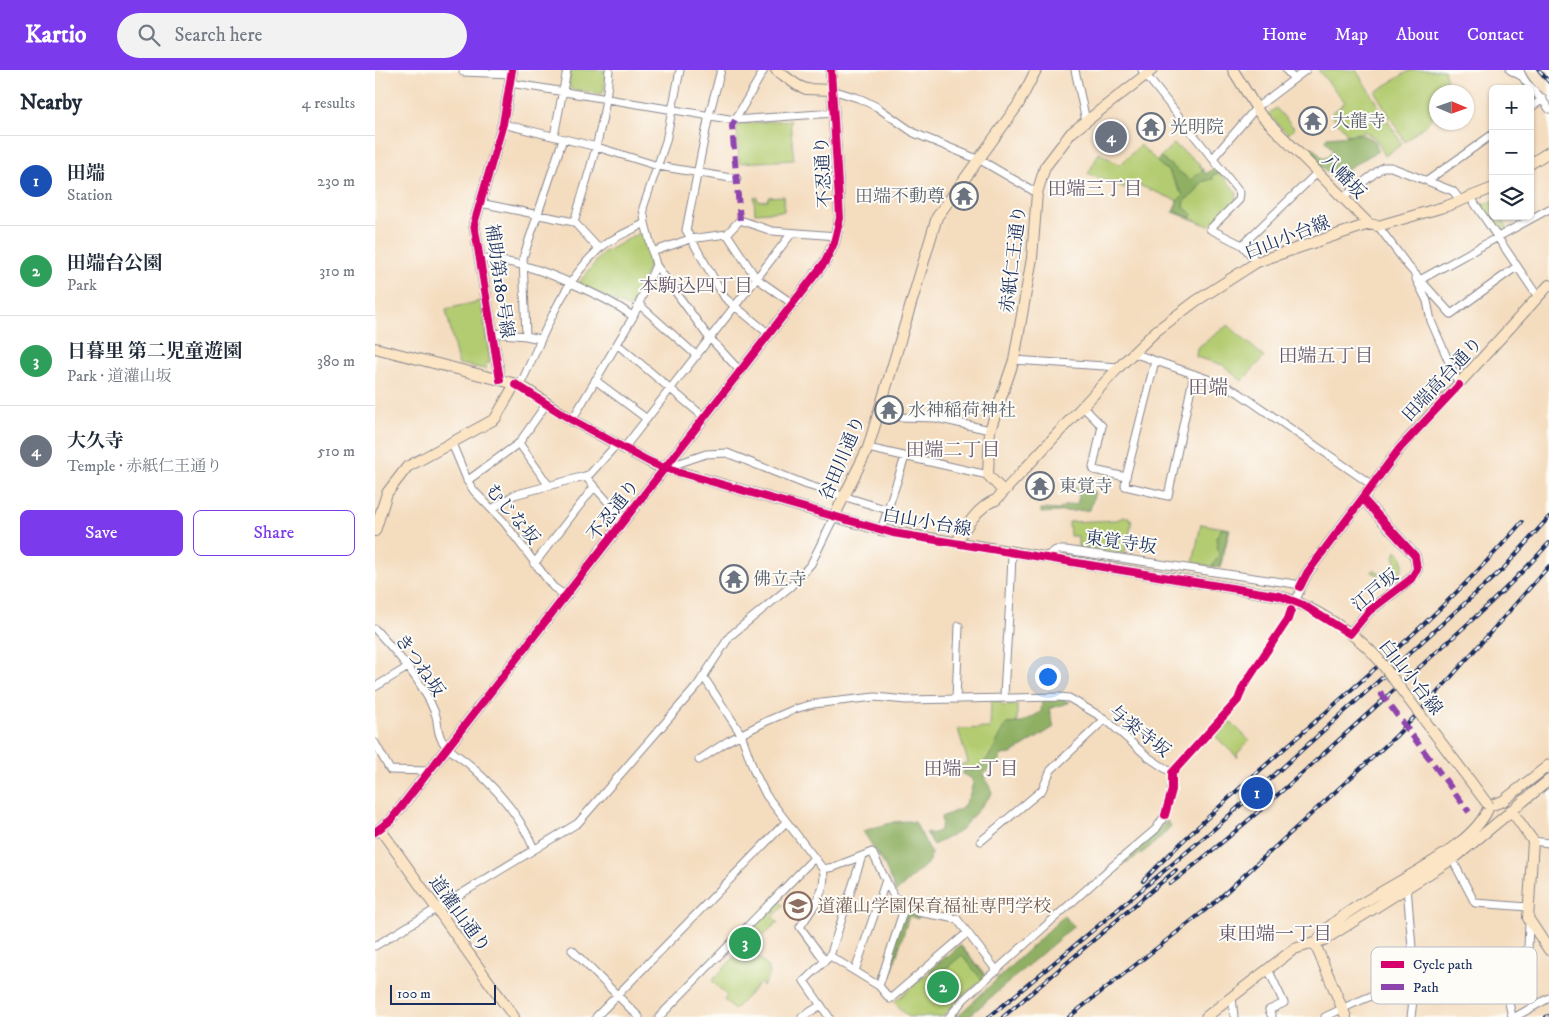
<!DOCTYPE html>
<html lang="en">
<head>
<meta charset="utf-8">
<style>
  body { margin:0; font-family:"IM FELL DW Pica","Noto Serif JP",serif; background:#f2f2f3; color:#1f2937 }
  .controls { position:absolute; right:15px; top:15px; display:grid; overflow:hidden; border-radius:8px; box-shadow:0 1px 4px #0004 }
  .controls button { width:45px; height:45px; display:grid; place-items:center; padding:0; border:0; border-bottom:1px solid #e0e1e3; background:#fff; color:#1f2937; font:25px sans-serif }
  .compass { position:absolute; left:1054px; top:15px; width:45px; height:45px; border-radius:50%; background:#fff; box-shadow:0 1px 4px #0004; rotate:92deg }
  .scale { position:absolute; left:15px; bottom:12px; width:106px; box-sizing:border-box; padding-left:5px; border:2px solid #1b2f5e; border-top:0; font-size:14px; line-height:18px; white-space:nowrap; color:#1b2f5e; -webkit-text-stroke:4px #fdfcf7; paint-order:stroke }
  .you { position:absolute; left:672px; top:606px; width:18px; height:18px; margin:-12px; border:4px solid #fff; border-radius:50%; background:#1a73e8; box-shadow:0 0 0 8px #1a73e833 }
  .badge { display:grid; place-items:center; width:32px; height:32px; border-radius:50%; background:#7c3aed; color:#fff; font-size:16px; font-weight:700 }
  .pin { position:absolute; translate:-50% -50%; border:2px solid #fff; box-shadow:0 1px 5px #0006 }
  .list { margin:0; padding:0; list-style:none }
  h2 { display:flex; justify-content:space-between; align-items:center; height:65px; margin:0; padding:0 20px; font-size:21px }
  h2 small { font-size:16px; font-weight:400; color:#747a83 }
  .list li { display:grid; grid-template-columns:32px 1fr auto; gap:15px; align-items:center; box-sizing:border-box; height:90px; padding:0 20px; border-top:1px solid #e0e1e3 }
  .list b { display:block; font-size:19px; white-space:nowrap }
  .list p { margin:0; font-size:16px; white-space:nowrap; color:#747a83 }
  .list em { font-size:16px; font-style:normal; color:#747a83 }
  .actions { display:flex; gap:10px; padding:15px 20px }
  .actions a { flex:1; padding:11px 0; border:1px solid #7c3aed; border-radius:8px; text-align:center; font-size:18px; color:#7c3aed }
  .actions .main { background:#7c3aed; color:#fff }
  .icon { flex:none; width:28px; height:28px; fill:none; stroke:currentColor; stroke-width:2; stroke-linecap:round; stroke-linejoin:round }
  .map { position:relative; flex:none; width:1174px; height:947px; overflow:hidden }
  header { display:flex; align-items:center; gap:30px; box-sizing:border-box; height:70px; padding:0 25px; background:#7c3aed; color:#fff }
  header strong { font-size:24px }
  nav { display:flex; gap:28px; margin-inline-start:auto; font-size:18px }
  .search { width:350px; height:45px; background:#f2f2f3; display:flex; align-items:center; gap:12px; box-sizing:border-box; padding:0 18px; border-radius:28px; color:#747a83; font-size:19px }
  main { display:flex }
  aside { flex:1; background:#fff }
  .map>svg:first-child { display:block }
  .green { fill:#b4cc71; stroke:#687e68 }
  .forest { fill:#8fb063; stroke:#557060 }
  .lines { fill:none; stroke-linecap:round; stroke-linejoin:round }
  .street-casing { stroke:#88868e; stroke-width:9 }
  .secondary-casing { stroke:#88868e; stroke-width:12 }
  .street { stroke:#fff; stroke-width:7 }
  .secondary { stroke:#fce5c4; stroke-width:10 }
  .rail-casing { stroke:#1b2f5e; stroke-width:4 }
  .rail { stroke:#fdfcf7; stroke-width:2; stroke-dasharray:5.5; stroke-linecap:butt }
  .street-bridge-casing { stroke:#88868e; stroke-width:9; stroke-linecap:butt }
  .secondary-bridge-casing { stroke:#88868e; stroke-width:12; stroke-linecap:butt }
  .street-bridge { stroke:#fff; stroke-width:7 }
  .secondary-bridge { stroke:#fce5c4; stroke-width:10 }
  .quiet { stroke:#8e44ad; stroke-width:6; stroke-dasharray:12 6; stroke-linecap:butt }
  .cycleway-casing { stroke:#fdfcf7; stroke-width:11 }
  .cycleway { stroke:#d6006c; stroke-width:8 }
  .labels { text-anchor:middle; stroke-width:4; stroke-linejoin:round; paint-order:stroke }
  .worship-label { font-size:18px; fill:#5b616d; stroke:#fdfcf7; text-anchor:start }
  .street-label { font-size:18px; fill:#1b2f5e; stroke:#fdfcf7 }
  .education-label { font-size:18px; fill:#785e54; stroke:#fdfcf7; text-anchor:start }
  .neighbourhood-label { font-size:19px; fill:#66576d; stroke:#fdfcf7 }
  .quarter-label { font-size:20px; fill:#66576d; stroke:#fdfcf7 }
  .key { fill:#fdfcf7; stroke:#b9bec9; stroke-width:1 }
  .key-label { font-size:14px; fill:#1b2f5e }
</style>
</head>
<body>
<header>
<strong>Kartio</strong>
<div class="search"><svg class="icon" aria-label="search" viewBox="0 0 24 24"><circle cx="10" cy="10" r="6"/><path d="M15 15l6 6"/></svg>Search here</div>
<nav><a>Home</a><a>Map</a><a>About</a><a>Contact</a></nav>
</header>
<main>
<aside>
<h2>Nearby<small>4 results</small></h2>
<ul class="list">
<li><span class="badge" style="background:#1a4fb4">1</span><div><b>田端</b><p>Station</p></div><em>230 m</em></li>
<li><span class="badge" style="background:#2e9e5b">2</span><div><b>田端台公園</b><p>Park</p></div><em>310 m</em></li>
<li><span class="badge" style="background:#2e9e5b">3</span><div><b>日暮里 第二児童遊園</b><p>Park · 道灌山坂</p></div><em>380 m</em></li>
<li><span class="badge" style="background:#6b7280">4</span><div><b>大久寺</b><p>Temple · 赤紙仁王通り</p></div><em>510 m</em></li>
</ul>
<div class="actions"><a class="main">Save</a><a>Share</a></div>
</aside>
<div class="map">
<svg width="1174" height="947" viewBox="0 0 1174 947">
  <rect width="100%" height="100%" fill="#fdfcf7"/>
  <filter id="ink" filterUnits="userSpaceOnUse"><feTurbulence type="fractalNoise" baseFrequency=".02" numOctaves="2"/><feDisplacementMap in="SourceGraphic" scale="10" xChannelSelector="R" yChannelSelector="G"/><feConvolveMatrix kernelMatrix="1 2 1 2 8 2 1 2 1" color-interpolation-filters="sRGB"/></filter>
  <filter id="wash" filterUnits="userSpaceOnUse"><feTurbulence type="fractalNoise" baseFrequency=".0096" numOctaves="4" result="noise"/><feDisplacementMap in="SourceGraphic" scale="20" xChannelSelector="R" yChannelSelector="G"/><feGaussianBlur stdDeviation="1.12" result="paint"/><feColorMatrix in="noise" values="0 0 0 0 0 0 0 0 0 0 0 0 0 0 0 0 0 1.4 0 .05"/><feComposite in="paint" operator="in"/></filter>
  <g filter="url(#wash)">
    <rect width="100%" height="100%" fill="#f4dcbe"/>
    <path class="green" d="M196,0h34l-1,22 -3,2 -30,-5 -2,-3z
      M943,0h38l46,74 -17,12 -9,-17 -11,-7 -17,3 -17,-21 14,-12z
      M1043,0h26l4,14 -2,8h-9c0,30 -11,31 -32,50l-30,-50 34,-21z
      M901,38l19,21 -7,5 -20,-20z
      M415,50l4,40 -55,3 -2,-36 3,-3z
      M799,74l26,20 -1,1 4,5 -13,11 -30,-24z
      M765,75l29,27 12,21 34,-26 22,26 -1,7 -27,26 -36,-14 5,-11 -47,-19 -3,7 -40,-15 11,-21 21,12z
      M409,126v15l-29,2 -1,-16h3l1,4 10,-1v-3z
      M1118,131v15h8l7,13 -6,4 -7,-2 -13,-22 1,-4z
      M264,163l5,2 6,27 -17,44 -6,1 -49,-23 25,-31z
      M106,231l9,62h-4v6l-28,-5 -12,-55z
      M853,255l36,32 -22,24 -19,-16 -27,-8 1,-9z
      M748,447h6l3,4 -7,33 -47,-7v-11h-8l-1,-14 48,-2z
      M826,454l29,5 -10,39 -27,-5z
      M1021,480c9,8 9,16 2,26l-12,3 -14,-7 2,-3 8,6 2,-3h8l5,-8 -3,-7z
      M616,631h9l2,5 15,-1v18l-10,1c-12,19 -13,34 -35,47l-9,-1 -2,-5 7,-3 -10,-33 32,-1z
      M855,651l19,19 -12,14 1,4 -22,-21z
      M404,831l5,5 -11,11 5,5 -35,31 -8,-1 -5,-5z
      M586,876l26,31 -25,19 -20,21h-34l-14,-15z
      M376,879l17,18 2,7 -7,12 -3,-3 -26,27 -10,-10 3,-4 -15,-15 25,-27 6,1z"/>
    <path class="forest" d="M986,64l14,7 3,10 -26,15 -16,14 -29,-26 -1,-5 6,-2 12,12 9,-8 -8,-11 2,-3z
      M785,87l30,23 13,-10 3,4 9,-7 6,7h-8v5l-11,3 -8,12 -9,6 -1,8 9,6 -2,4 -17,-7 3,-10 6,-6 -14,-23 -13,-11z
      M698,416l22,6 -5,18 -49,3v-4l18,1 5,-4 13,-2 2,-8 -6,-7z
      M847,458l7,2 -10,37 -7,-1 7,-10 -3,-18z
      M667,628l18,1 10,3 -21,7 5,18 -43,27 -10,1 -1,5 -17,14 9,18 -1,3 -32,37 -26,13 -7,-13 5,2 8,-3 3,-7 -1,-7 20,-8 8,-12 4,-14 -2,-5 -9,-4 2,-1 -1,-3 9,1c24,-14 21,-27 35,-47l14,-1 20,-11z
      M532,751l8,1 16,31 -1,8 -34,31 -12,-28 -21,-33 31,-9z
      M792,751l4,5c-14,16 -29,29 -48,38z
      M531,838l14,6 -2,5 -9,-3 -19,61 -6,-2z
      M689,846l10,10 -106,91h-11z
      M585,875l26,32 -4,3 -20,-25 -22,19 -9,-2v-3z"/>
  </g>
  <g filter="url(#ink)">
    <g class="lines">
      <defs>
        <path id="street" d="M305,0l-14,71 -23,67 2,15 11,42 51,70 33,36
          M346,0l-12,45 -23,115 39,68 44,36
          M700,0l11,51
          M767,0l98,123 -1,7 -29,29 32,16 15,17
          M911,0l8,9
          M1135,0l11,6
          M1145,0c3,14 21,26 29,39
          M88,2l49,2
          M135,13l225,37 99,-7
          M457,20l29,9 16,8 37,26 68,28 55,32
          M1155,38l13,-9
          M360,50l29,-50
          M128,54l94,23 61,19 79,13
          M179,66l13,-66
          M838,88l43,-50 50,-38
          M1052,111l66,-47
          M969,127l39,-30h8l62,24 8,10
          M1096,128l67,99
          M105,133l94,19 25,27
          M199,152c15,-50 32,-99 35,-152
          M1003,156l30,40 43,48 65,-47
          M352,164l29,44 37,26
          M867,175l76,-73
          M277,182l38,-13 37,-5 13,-14 32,11 65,5
          M104,188c14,2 28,3 42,7 25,6 93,35 112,52
          M1041,209l11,22 4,20 28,64
          M1043,211l131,-72
          M263,236l4,1 55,49
          M117,263l34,3
          M165,269l-14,-3 -3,-78 40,-119
          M242,274l87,73
          M758,283l89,31 17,9 133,92
          M639,290l105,7
          M780,291l-29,116 -1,9 43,10 26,-122
          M220,310l52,39
          M145,315c23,-46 39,-99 79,-136 12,-11 32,-18 46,-26
          M708,337l19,19 -9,41 1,3 32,7
          M504,342l21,5 36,1 54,12
          M197,350l61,-103 23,-52
          M76,371l17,41 6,9 30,31 49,65 13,9
          M144,373l30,43
          M242,374l-27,30 -5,2 39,44
          M249,378l168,-215
          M493,378l120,27
          M290,398l41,-14 21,-1 80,32 81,25
          M92,411l52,-38 28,-40
          M117,439l22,-14 71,-19
          M506,460l24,-73
          M672,486l9,-6h10l229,34 5,3v4
          M159,494l60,-77
          M0,559c23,25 48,53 60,84 4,10 1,20 8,29 9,12 20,16 29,25 26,23 49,50 62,82
          M328,606l38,58 13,37 12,24 57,74c5,20 -12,42 -23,58l25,34
          M0,617l33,-20
          M629,627c2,-49 7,-97 8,-146
          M581,629l3,-73
          M0,673l15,27 39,1
          M324,690l29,-19 39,-20 28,-12 18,-5 62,-7 31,3 153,-3 10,1 36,21 43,38 24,16
          M606,771l61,-51 9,-20 54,-51
          M1158,771l16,2
          M1077,789l23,44 53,4
          M448,799l11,-2 28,-11
          M1032,817l8,97 -4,33
          M0,876l203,-123 119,-137 33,-50 61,-50 20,-22 23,-47
          M197,880l67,67
          M455,886l49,30 11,13 77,-66
          M893,899l16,34 -15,7 3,7
          M480,901l31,-91
          M504,916l26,-80
          M1131,918l6,29
          M857,927l2,20
          M221,947l190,-195
          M284,947l155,-159
          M427,947l19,-12
          M454,947l-25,-36 26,-25 32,-100 10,-4 22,45 23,15 40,7 40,52
          M574,947l15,-18 144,-129 48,-41 9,-14 5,-15 2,-27 66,-73 5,-13 45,-68 3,-9
          M950,947c24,-12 68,-32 94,-34 30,-1 87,17 108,-8l2,-53
          M1140,947l34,-19"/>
        <path id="secondary" d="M401,0l21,15 9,4 26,1
          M858,0l27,44 109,110
          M1155,94l19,-12
          M0,278l145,37 52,35 83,45 226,65 399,66c32,10 78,38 99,64
          M125,310l-26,-156 29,-100 9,-54
          M628,421l-15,-16 2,-45 24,-70 18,-102 5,-65 8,-26 26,-34 81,-63
          M459,447l34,-69 69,-231 81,-112 18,-35
          M0,461l12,-38 20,-26 88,-48 20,-35
          M581,473c9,-15 23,-38 40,-43l123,-133 37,-36 40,-30 61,-39 11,-4 101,-34 9,2 69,-20 46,-18
          M925,517l7,-14 93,-125 149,-163
          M975,564l19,-23 42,-32 6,-10 -2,-13 -52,-57
          M1136,740l22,31 -5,77 21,32
          M5,759l134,188
          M0,762l16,-12 434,-558 9,-19 6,-25 -9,-148
          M831,947l88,-68 30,-9 133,-84 92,-76
          M971,947l-31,-73c4,-6 9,-12 14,-17 39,-36 144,-73 160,-121l14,-5 46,-36"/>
      </defs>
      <use href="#street" class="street-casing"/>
      <use href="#secondary" class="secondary-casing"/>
      <use href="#street" class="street"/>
      <use href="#secondary" class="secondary"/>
      <defs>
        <path id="rail" d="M1164,0l10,12
          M768,811c121,-126 265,-226 379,-359
          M795,814c78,-60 150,-127 223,-193 53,-48 108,-94 156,-148
          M614,947l224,-187 291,-262 45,-51
          M628,947l173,-147
          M694,947l144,-113 183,-168 33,-34 120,-136
          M1171,947l3,-1"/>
      </defs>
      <use href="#rail" class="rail-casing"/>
      <use href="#rail" class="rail"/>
      <defs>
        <path id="street-bridge" d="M916,540l9,-19"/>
        <path id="secondary-bridge" d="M1004,590l110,146"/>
      </defs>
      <use href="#street-bridge" class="street-bridge-casing"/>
      <use href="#secondary-bridge" class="secondary-bridge-casing"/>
      <use href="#street-bridge" class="street-bridge"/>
      <use href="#secondary-bridge" class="secondary-bridge"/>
      <path class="quiet" d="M360,50l-3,6 8,94
        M1005,622l89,120"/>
      <defs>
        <path id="cycleway" d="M125,310l-26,-156 29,-100 9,-54
          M140,314l57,36 76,41 16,7 229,65 387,63 23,9 47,29 19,-23 42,-32 6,-10 -2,-13 -52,-57
          M925,517l7,-14 93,-125 59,-63
          M790,745l7,-25v-17l66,-73 5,-13 45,-68 3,-9
          M0,762l16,-12 434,-558 9,-19 6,-25 -9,-148"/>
      </defs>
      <use href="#cycleway" class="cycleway-casing"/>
      <use href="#cycleway" class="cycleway"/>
    </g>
  </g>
  <defs>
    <symbol id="temple-ring" viewBox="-11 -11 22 22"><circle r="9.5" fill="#fdfcf7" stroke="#6b7280" stroke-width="1.5"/><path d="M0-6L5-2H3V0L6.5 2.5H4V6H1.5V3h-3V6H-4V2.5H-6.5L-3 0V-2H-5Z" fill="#6b7280"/></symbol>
    <symbol id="university-ring" viewBox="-11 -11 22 22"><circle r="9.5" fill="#fdfcf7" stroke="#8d6e63" stroke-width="1.5"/><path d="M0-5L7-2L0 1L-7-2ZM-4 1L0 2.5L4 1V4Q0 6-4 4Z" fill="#8d6e63"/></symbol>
  </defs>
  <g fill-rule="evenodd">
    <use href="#temple-ring" x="922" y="35" width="32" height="32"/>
    <use href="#temple-ring" x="760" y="41" width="32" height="32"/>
    <use href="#temple-ring" x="573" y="110" width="32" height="32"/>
    <use href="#temple-ring" x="498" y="324" width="32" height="32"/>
    <use href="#temple-ring" x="649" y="400" width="32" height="32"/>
    <use href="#temple-ring" x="343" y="493" width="32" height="32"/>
    <use href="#university-ring" x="407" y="820" width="32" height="32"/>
  </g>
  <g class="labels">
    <g class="worship-label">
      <text x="957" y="57">大龍寺</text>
      <text x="795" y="63">光明院</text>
      <text x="570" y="132" text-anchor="end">田端不動尊</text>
      <text x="533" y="346">水神稲荷神社</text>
      <text x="684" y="422">東覚寺</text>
      <text x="378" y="515">佛立寺</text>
    </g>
    <g class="street-label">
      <text transform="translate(448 102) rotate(-93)" y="6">不忍通り</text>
      <text transform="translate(969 106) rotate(46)" y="6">八幡坂</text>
      <text transform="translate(912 167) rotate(-21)" y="6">白山小台線</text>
      <text transform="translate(638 189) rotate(-83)" y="6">赤紙仁王通り</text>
      <text transform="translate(125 211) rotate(82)" y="6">補助第180号線</text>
      <text transform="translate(1067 309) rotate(-47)" y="6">田端高台通り</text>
      <text transform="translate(467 388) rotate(-67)" y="6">谷田川通り</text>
      <text transform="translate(238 440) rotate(-52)" y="6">不忍通り</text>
      <text transform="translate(138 444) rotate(50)" y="6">むじな坂</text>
      <text transform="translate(552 452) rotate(10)" y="6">白山小台線</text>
      <text transform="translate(746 472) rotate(8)" y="6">東覚寺坂</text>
      <text transform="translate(1000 520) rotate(-40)" y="6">江戸坂</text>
      <text transform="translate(45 595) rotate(55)" y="6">きつね坂</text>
      <text transform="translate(1036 607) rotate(52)" y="6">白山小台線</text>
      <text transform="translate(765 661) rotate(38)" y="6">与楽寺坂</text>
      <text transform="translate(85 844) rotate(54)" y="6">道灌山通り</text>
    </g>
    <g class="education-label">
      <text x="442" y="842">道灌山学園保育福祉専門学校</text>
    </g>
    <g class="neighbourhood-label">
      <text x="720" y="125">田端三丁目</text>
      <text x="321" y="222">本駒込四丁目</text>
      <text x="951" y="292">田端五丁目</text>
      <text x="578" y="386">田端二丁目</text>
      <text x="596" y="705">田端一丁目</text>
      <text x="900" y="870">東田端一丁目</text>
    </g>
    <g class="quarter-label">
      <text x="833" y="324">田端</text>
    </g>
  </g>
  <rect x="996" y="877" width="166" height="57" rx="8" class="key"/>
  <rect x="1006" y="891" width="23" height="7" fill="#d6006c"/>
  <rect x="1006" y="914" width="23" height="6" fill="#8e44ad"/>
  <g class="key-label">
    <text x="1038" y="899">Cycle path</text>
    <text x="1038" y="922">Path</text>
  </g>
</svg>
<div class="controls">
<button>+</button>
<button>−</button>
<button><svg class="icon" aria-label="layers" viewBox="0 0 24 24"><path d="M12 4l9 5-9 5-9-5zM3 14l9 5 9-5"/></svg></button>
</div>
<svg class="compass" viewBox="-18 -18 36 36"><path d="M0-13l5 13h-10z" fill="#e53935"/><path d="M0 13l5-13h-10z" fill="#747a83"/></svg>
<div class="scale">100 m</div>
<div class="you"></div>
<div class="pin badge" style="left:882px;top:723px;background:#1a4fb4">1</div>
<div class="pin badge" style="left:568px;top:917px;background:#2e9e5b">2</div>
<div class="pin badge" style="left:370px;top:873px;background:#2e9e5b">3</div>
<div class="pin badge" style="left:736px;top:67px;background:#6b7280">4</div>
</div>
</main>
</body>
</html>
